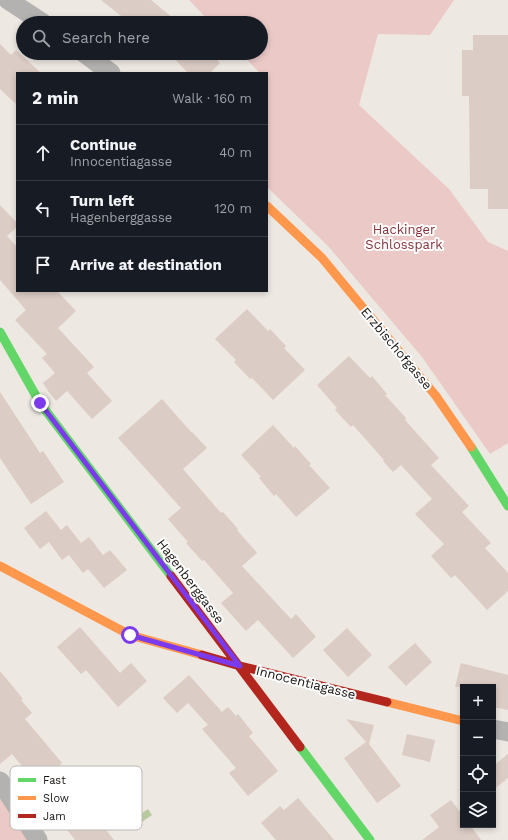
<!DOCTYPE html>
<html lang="en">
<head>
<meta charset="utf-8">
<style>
  body { margin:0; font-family:"Work Sans",sans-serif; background:#242831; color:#f1f3f6 }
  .controls { position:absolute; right:12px; bottom:12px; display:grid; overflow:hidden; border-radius:0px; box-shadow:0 2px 6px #0003 }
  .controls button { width:36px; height:36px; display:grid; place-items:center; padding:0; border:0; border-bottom:1px solid #363941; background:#171b24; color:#f1f3f6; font:20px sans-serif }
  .stop { position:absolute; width:12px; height:12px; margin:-9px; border:3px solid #7c3aed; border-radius:50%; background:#fff }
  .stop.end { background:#7c3aed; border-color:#fff; box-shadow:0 1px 4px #0008 }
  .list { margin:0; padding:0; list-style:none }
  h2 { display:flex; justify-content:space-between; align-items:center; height:52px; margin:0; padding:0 16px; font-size:17px }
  h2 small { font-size:13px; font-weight:400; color:#9ea1a6 }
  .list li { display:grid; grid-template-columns:26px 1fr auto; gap:12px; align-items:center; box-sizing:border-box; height:56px; padding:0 16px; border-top:1px solid #363941 }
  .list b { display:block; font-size:15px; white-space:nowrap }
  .list p { margin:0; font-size:13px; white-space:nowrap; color:#9ea1a6 }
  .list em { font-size:13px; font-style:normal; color:#9ea1a6 }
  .icon { flex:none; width:22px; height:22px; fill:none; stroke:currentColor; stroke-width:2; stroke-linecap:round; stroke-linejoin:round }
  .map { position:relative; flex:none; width:508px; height:840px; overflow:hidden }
  .search { position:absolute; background:#171b24; box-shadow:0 2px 6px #0003; left:16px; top:16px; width:252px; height:44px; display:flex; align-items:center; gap:10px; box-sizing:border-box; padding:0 14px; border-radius:22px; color:#9ea1a6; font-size:15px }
  .panel { position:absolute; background:#171b24; box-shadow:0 2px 6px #0003; left:16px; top:72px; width:252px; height:220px; border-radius:0px }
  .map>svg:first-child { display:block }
  .green { fill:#ebc9c7 }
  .water { fill:#b9c99f }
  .building { fill:#dbccc5 }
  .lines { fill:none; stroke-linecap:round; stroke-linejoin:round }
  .street { stroke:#b4b2b0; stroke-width:19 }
  .fast { stroke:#63d668; stroke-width:9 }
  .slow { stroke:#ff974d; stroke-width:9 }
  .jam { stroke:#b3261e; stroke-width:9 }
  .route { stroke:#7c3aed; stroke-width:5 }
  .labels { text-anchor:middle; stroke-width:4; stroke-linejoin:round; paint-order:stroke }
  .park-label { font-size:13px; fill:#86343c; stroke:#fff }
  .street-label { font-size:13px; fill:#171410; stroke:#fff }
  .key { fill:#fff; stroke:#b9b8b7; stroke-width:1 }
  .key-label { font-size:11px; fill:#171410 }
</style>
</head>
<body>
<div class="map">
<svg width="508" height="840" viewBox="0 0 508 840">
  <rect width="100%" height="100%" fill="#ede8e2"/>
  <path class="green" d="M189,0h265l-24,35 -52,-1 -19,71 90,84 39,53 20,9v192l-18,11 -68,-97 -94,-111 -61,-59v-114h-7l-20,-20h21v-30h-50z
    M0,796l28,44h-28z"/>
  <path class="water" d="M148,809l4,6 -19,13 -4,-6z"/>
  <path class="building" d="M101,0h50l28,23h-49z
    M473,35h35v174h-20v-20h-18l-1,-93h-7v-46h11z
    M0,44l11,11 5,-5 25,23h-24v32l-17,-16z
    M169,53h42l9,10 -10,10h-22z
    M0,205l17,18v4l-10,9 10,11v44h40l19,20 -18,17 36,39 -7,6 25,28 -20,18 -25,-28 -11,10 -8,-10 -5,-8 12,-10 -13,-15 5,-4 -32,-34 11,-10 -26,-30z
    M247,309l21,22 2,-2 16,17 -2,2 21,22 -32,30 -21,-22 -2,1 -16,-17 2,-2 -21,-21z
    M349,356l21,22 2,-2 15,18 -2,1 21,23 -1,2 34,38 -8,7 38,41 -7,6 29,31 -6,5 23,25v18l-21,19 -32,-35 -4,3 -20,-22 13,-12 -29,-30 17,-15 -31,-34 -8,7 -10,-11 1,-1 -31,-35 -2,2 -16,-17 2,-2 -20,-23z
    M0,392l40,61 3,-2 21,31 -33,22 -31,-46z
    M162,399l29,33h1l15,16 -24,21 38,44 2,-1 15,17 -1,1 20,23 -15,13 49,53 5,-5 20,23 -23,21 -35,-38 -12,11 -25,-28 12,-10 -29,-33 -2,1 -16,-18 2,-1 -20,-23 13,-11 -63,-70z
    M273,425l21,23 1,-2 16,18 -2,1 21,23 -34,29 -20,-23 -2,2 -15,-18 2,-1 -20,-22z
    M46,511l15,19 6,-5 14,18 8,-6 14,18 7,-5 17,20 -23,18 -16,-19 -5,4 -14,-18 -7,5 -13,-18 -9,7 -16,-21z
    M80,627l40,46 11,-10 16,18 -29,26 -32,-37 -5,4 -24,-27z
    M347,628l25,27 -24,22 -25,-27z
    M415,643l17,19 -26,24 -18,-19z
    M461,663l47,12v35l-15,-3v-20h-38z
    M0,671l23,28 -2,1 11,13 -7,6 37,44 -11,10 41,48 4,-4 18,23h-39l-13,-17 -4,4 -22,-25 9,-8 -33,-40 -12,10z
    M189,675l33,37 6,-5 8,9 2,-2 15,19 -4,3 29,35 -30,25 -19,-23 7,-5 -34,-39 6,-4 -20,-22 -11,10 -14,-15z
    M346,719l28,6 -5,19 32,42 -24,17 -33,-45 22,-16z
    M407,734l28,6 -5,22 -28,-7z
    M508,754v24l-15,12v-24z
    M298,798l20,23 16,19h-58l-15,-17 19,-17 4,4z
    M451,800l12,16v9h7l11,15h-59l17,-13 -9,-12z"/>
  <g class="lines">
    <path class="street" d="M8,0l35,23
      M84,53l27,20
      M493,729l15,3
      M0,781l38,59"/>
    <path class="fast" d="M0,332l40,71 131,173
      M471,447l37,59
      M300,747l70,93"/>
    <path class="slow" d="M267,206l55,52 114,138 35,51
      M0,566l130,69 72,20
      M387,702l76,19"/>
    <path class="jam" d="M171,576l129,171
      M202,655l38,11 147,36"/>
  </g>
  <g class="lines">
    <path class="route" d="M40,403l200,263 -110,-31"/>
  </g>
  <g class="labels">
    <g class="park-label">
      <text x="404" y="234">Hackinger<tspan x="404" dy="15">Schlosspark</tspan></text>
    </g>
    <g class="street-label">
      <text transform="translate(397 348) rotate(50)" y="5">Erzbischofgasse</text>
      <text transform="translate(191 581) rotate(53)" y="5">Hagenberggasse</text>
      <text transform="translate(306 682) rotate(14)" y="5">Innocentiagasse</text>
    </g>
  </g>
  <rect x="10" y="766" width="132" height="64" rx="6" class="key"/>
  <rect x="18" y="778" width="18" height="4" fill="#63d668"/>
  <rect x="18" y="796" width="18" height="4" fill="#ff974d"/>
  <rect x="18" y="814" width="18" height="4" fill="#b3261e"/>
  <g class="key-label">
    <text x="43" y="784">Fast</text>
    <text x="43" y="802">Slow</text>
    <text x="43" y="820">Jam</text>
  </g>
</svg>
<div class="controls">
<button>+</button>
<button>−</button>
<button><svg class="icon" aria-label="locate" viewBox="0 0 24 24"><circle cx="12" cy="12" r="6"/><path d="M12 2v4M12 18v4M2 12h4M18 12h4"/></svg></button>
<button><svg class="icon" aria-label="layers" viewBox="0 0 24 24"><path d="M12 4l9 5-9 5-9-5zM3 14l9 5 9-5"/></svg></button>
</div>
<div class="stop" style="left:130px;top:635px"></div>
<div class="stop end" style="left:40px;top:403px"></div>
<div class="search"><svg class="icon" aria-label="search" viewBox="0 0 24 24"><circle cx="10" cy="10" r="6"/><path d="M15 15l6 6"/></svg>Search here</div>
<section class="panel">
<h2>2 min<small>Walk · 160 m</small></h2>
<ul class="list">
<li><svg class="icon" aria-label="ahead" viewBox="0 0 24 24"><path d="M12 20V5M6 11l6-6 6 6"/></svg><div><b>Continue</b><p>Innocentiagasse</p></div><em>40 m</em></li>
<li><svg class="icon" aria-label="left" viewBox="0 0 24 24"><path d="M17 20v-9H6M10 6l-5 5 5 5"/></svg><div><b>Turn left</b><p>Hagenberggasse</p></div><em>120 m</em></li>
<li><svg class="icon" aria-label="arrive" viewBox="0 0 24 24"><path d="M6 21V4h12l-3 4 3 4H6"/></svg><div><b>Arrive at destination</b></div></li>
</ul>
</section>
</div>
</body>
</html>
